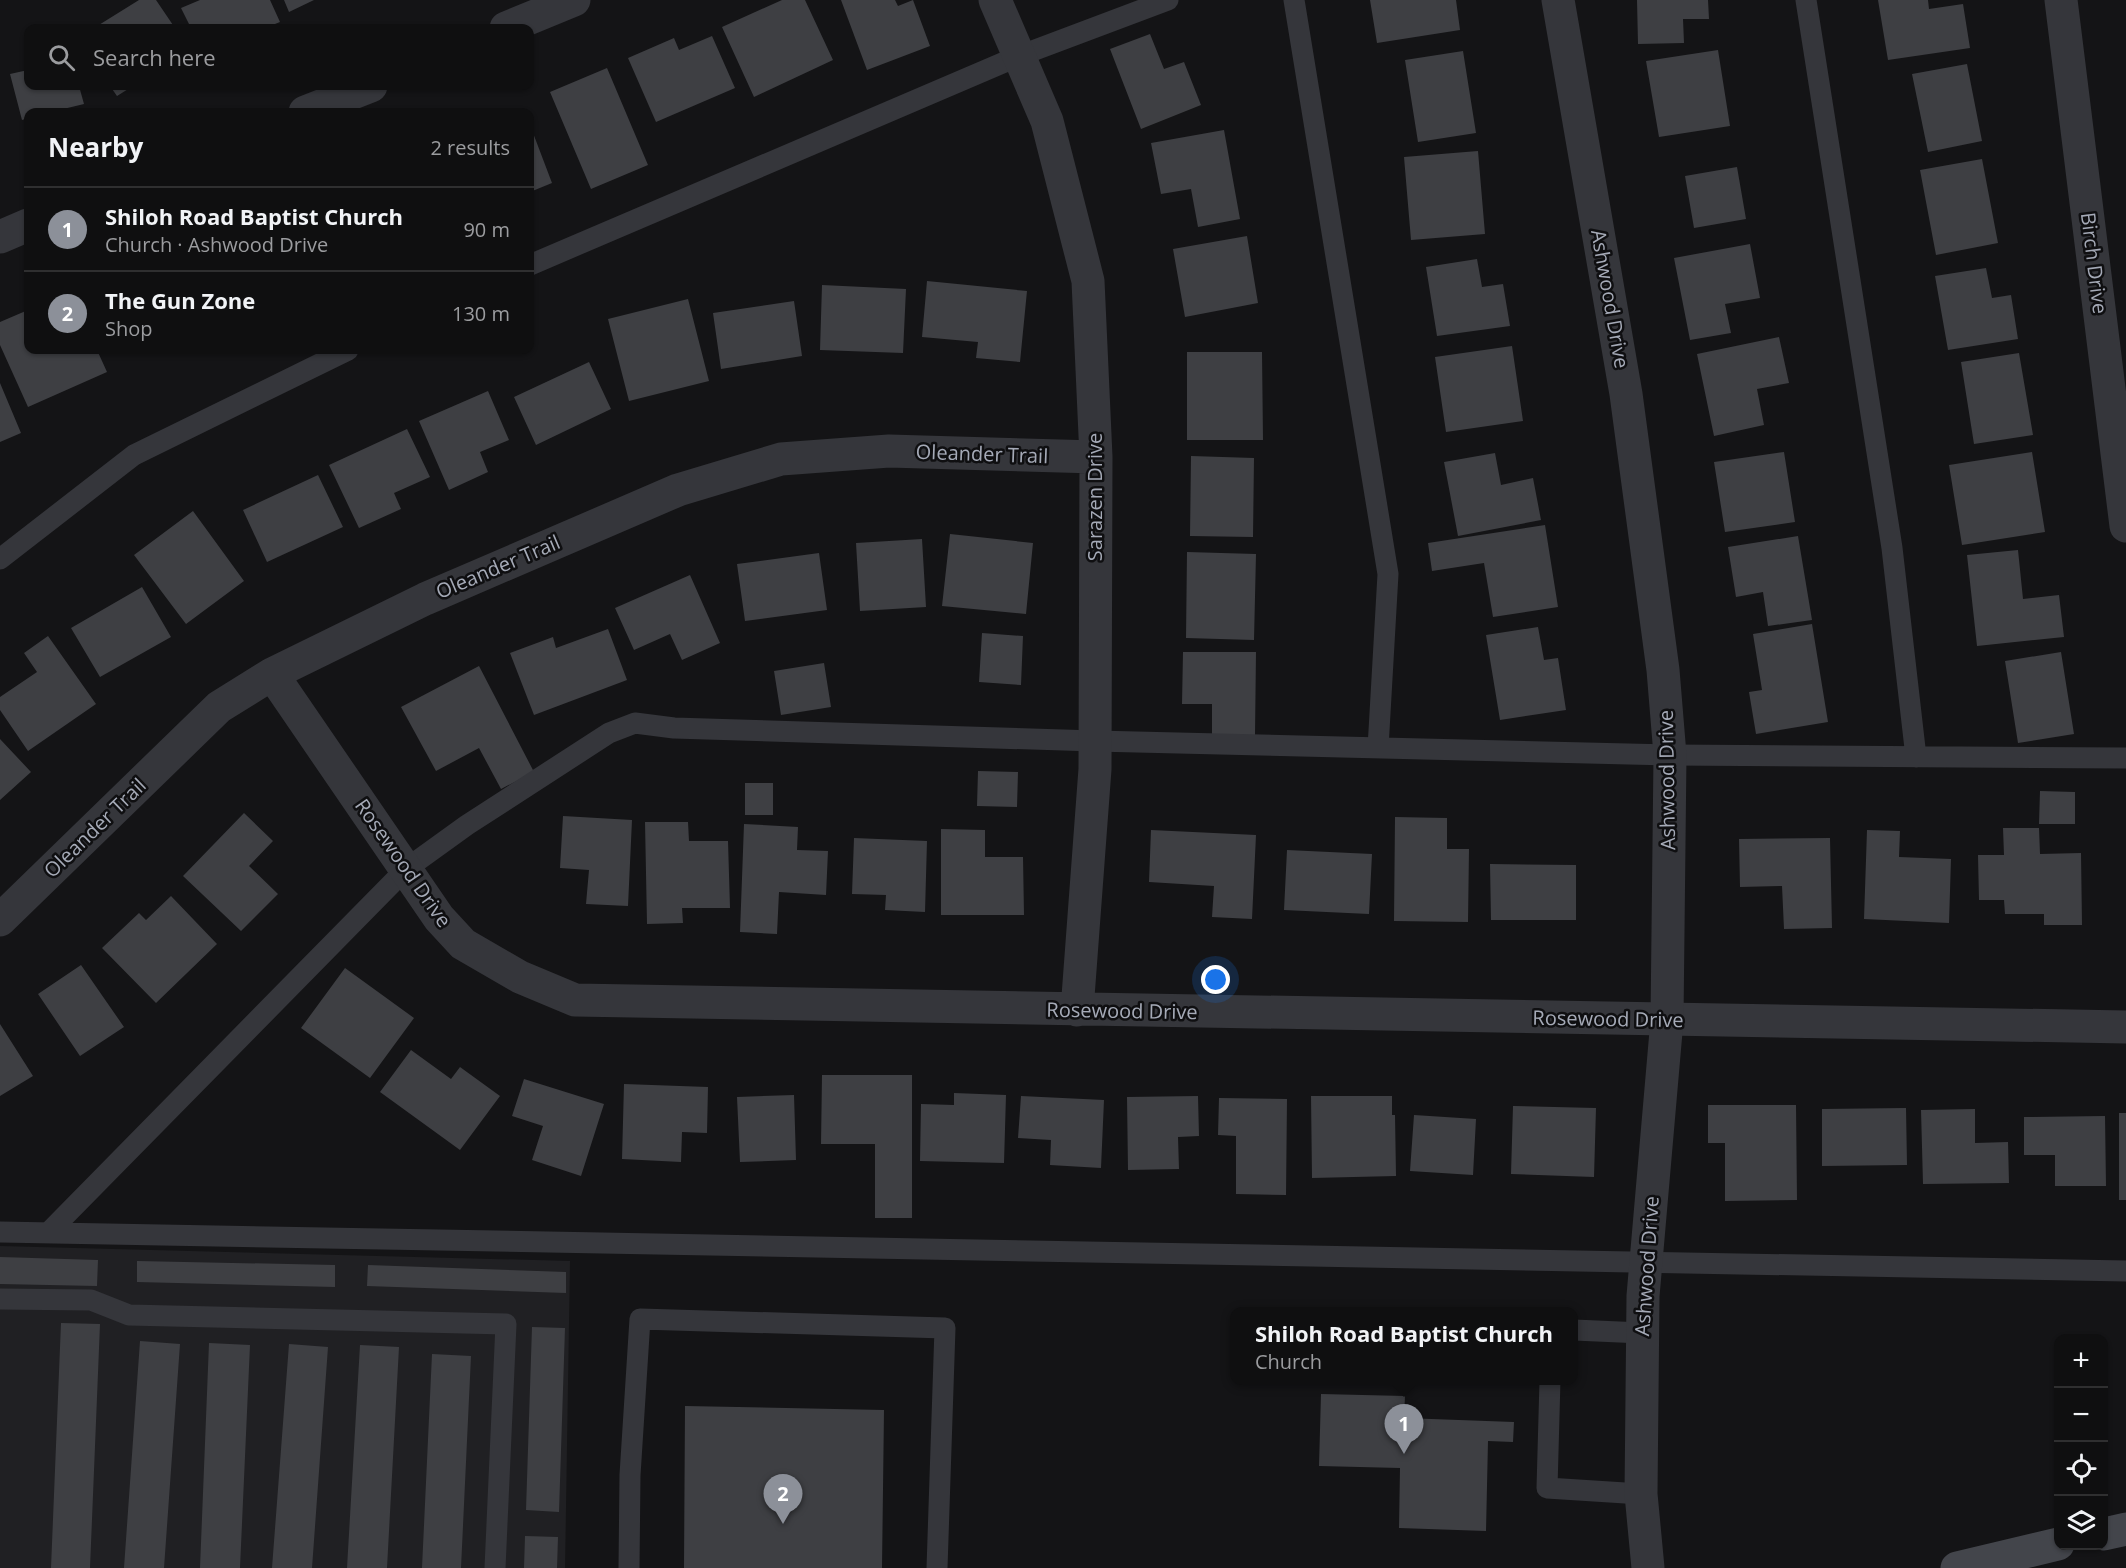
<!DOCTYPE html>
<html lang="en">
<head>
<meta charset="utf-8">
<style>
  body { margin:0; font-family:"Open Sans",sans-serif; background:#1d1d1e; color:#f1f3f6 }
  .controls { position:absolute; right:18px; bottom:18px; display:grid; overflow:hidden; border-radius:12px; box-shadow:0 2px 4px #0004 }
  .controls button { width:54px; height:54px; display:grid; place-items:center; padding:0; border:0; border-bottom:2px solid #2f2f30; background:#0f0f10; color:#f1f3f6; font:30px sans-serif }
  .you { position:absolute; left:1216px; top:980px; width:21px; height:21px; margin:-15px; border:4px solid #fff; border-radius:50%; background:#1a73e8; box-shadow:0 0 0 9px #1a73e833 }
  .badge { display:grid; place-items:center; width:39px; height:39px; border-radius:50%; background:#8c9099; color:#fff; font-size:20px; font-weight:700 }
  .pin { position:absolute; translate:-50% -50px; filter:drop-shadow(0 2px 3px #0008) }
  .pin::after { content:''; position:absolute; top:32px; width:21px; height:18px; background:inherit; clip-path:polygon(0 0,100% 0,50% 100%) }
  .popup { position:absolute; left:1230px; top:1307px; width:348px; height:78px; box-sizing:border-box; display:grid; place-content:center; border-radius:12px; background:#0f0f10; filter:drop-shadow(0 2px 4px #0005); font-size:20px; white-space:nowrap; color:#9b9c9f }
  .popup b { font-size:22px; color:#f1f3f6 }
  .popup::after { content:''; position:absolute; left:50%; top:100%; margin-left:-12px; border:12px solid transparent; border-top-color:#0f0f10 }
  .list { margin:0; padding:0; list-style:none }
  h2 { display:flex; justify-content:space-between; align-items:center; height:78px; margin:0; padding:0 24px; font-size:26px }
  h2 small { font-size:20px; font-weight:400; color:#9b9c9f }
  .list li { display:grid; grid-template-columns:39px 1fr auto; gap:18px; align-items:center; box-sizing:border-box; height:84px; padding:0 24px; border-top:2px solid #2f2f30 }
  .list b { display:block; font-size:22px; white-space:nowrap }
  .list p { margin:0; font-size:20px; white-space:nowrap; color:#9b9c9f }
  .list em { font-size:20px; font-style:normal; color:#9b9c9f }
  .icon { flex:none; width:33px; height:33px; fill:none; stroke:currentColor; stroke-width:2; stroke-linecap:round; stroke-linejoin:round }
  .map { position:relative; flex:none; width:2126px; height:1568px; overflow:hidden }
  .search { position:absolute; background:#0f0f10; box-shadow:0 2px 4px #0004; left:24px; top:24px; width:510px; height:66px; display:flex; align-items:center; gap:15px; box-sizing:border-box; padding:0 21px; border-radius:12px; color:#9b9c9f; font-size:22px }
  .panel { position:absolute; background:#0f0f10; box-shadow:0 2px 4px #0004; left:24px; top:108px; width:510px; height:246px; border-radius:12px }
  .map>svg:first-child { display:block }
  .built { fill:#202023 }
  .building { fill:#3e3f43 }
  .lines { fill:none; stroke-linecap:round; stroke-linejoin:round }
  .service { stroke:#35363b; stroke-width:21 }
  .minor { stroke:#35363b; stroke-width:33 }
  .tertiary { stroke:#35363b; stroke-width:33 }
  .secondary { stroke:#43454b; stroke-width:33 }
  .labels { text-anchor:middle; stroke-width:5; stroke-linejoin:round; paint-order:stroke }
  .street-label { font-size:20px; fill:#a5aab7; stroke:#0f0f11 }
</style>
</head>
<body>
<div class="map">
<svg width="2126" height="1568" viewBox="0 0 2126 1568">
  <rect width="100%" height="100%" fill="#141416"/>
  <path class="built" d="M0,1246l570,15 -5,307h-565z"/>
  <path class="building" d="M139,0h17l19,28h-81z
    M200,0h70l10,22 -15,6h-74l-10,-20z
    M284,0h30l-25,12z
    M782,0h23l28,60 -79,37 -32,-70z
    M841,0h54l3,6 15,-6 17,46 -63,24z
    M1370,0h86l4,30 -83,13z
    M1637,0h71l1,19h-26l1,24 -46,1z
    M1878,0h50l1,9 34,-5 7,44 -82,12z
    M1150,34l14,35 20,-7 17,43 -60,24 -31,-80z
    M712,36l23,52 -79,34 -28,-64 46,-20 5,12z
    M1718,50l12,76 -71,11 -13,-76z
    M1463,51l13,82 -58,9 -13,-82z
    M1967,64l15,77 -54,11 -16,-78z
    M607,68l41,97 -57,24 -41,-97z
    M28,70v16h51l5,18 -33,8h-23v6l-6,2 -12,-46z
    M110,86h23l-16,10z
    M530,125l22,58 -22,9z
    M1224,130l16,89 -42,8 -7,-38 -30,5 -10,-51z
    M1478,151l7,83 -74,6 -7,-83z
    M1982,159l16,84 -62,12 -16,-85z
    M1737,167l9,52 -52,9 -9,-52z
    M1247,236l11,67 -73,14 -12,-68z
    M1750,244l10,54 -35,6 6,29 -41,7 -16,-82z
    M1477,259l5,28 21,-3 7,42 -73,10 -11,-69z
    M1986,268l6,30 19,-3 7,44 -70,11 -13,-74z
    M927,281l100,10 -7,71 -44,-4 2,-16 -56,-5z
    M822,285l84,4 -3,64 -83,-3z
    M688,299l21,82 -80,20 -21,-82z
    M794,301l8,55 -81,13 -8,-56z
    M28,310v40h69l10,22 -79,35 -28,-62v-23z
    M1779,337l10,46 -32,6 7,36 -50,11 -17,-82z
    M1512,346l11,75 -77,11 -11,-75z
    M1187,352h75l1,88h-76z
    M2019,353l14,82 -59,9 -13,-82z
    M589,362l22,47 -75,36 -22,-48z
    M0,383l21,50 -21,9z
    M488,391l21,49 -29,12 8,20 -39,18 -30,-69z
    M407,429l23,48 -36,16 7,16 -42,19 -30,-63z
    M1784,452l11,70 -70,10 -11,-70z
    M2032,452l13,80 -83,13 -13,-80z
    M1495,453l6,32 32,-7 8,42 -83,16 -14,-74z
    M1191,456l63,2 -1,79 -63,-1z
    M318,475l25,52 -76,35 -24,-52z
    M193,511l51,70 -58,43 -52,-69z
    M1545,525l13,82 -65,10 -9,-54 -52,8 -4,-28z
    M950,534l83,9 -7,71 -84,-8z
    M1798,536l14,84 -44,6 -5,-34 -27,5 -8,-50z
    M922,539l4,68 -66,4 -4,-68z
    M2018,550l5,49 36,-4 5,42 -87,9 -10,-91z
    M1187,552l69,2 -2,86 -68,-2z
    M819,553l8,57 -82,11 -8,-57z
    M690,575l30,68 -38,17 -12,-26 -36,16 -19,-42z
    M142,587l29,50 -71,40 -29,-49z
    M1812,624l16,98 -72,12 -7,-42 13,-2 -9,-56z
    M1538,627l6,33 14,-2 8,52 -66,10 -14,-85z
    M608,629l19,51 -93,35 -24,-62 43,-16 3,11z
    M982,633l41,3 -2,49 -42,-3z
    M48,636l48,68 -68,47 -28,-41v-13l37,-25 -13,-19z
    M1183,652h73l-1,83h-43v-31h-30z
    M2061,652l13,82 -56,9 -13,-82z
    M824,663l7,44 -50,8 -7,-44z
    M479,666l55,106 -33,17 -22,-41 -43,23 -35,-64z
    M0,739l31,33 -31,28z
    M978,771l40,1 -1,35 -40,-1z
    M745,783h28v32h-28z
    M2040,791l35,1v32h-36z
    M244,813l29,28 -24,25 29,28 -37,37 -58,-55z
    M563,816l69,4 -4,86 -42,-2 3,-34 -29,-2z
    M1395,817l52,1v31h22l-1,73 -74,-1z
    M645,822h43l1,19h39l2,67h-48l1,15 -36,1z
    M744,824l54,3 -1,23 31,1 -2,44 -47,-3 -2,42 -37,-2z
    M2003,828h36l1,26 41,-1 1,72h-38v-11h-39l-1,-14h-25l-1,-45h26z
    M941,829l44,1v27h38l1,58h-83z
    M1151,830l105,5 -4,84 -40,-2 2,-31 -65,-4z
    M1867,830l33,1 -1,26 52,2 -2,64 -85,-4z
    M854,838l73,3 -2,71 -40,-2 1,-15 -34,-1z
    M1830,838l2,90 -48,1 -2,-43 -42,1 -1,-48z
    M1287,850l85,4 -3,60 -85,-4z
    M1490,864l86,1v55h-85z
    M171,896l46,48 -61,59 -54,-55 37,-35 7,7z
    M81,965l43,62 -44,29 -42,-62z
    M345,968l69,50 -44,60 -69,-50z
    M0,1024l33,52 -33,20z
    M411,1050l40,29 9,-12 40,29 -40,54 -80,-58z
    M822,1075h90v143h-37v-74h-54z
    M524,1079l80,25 -23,72 -49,-16 11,-34 -31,-10z
    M624,1084l84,3 -1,46 -25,-1 -1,30 -59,-3z
    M954,1093l52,2 -2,68 -84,-2 1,-57 33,1z
    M794,1095l2,65 -56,2 -3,-65z
    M1021,1096l83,4 -3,68 -51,-3 1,-25 -33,-2z
    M1198,1096l1,40 -21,1 1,32 -51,1 -1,-73z
    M1311,1096h81v19h3l1,61 -84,2z
    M1219,1098l68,1 -1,96 -50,-1v-58l-18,-1z
    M1708,1105h88l1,95 -72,1v-58h-17z
    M1513,1106l83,2 -2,69 -83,-3z
    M1906,1108l1,57 -85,1v-57z
    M1975,1109v34l33,-1 1,41 -86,1 -2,-74z
    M2119,1113h7v87h-7z
    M1414,1115l62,4 -3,56 -63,-4z
    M2105,1116l1,70h-51v-31h-31v-38z
    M0,1257l98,3 -1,26 -97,-2z
    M137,1261l198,4v22l-198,-5z
    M368,1265l198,7v21l-199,-7z
    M61,1323l39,1 -10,244h-39z
    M532,1327l33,1 -6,184 -33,-2z
    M140,1341l40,3 -16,224h-40z
    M209,1343l41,2 -10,223h-40z
    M289,1344l39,3 -16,221h-40z
    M360,1345l39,2 -12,221h-40z
    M432,1354l39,2 -10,212h-39z
    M1321,1394l84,2 -1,22 110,4 -1,20 -25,-1 -2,90 -87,-3 1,-60 -81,-2z
    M685,1406l199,4 -2,158h-198z
    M525,1536l33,1 -1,31h-33z"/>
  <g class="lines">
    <path class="service" d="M1294,0l94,574 -10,174
      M1806,0l86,548 24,209
      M530,265l489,-209 149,-56
      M0,559l134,-104 214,-105
      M0,1232l2126,39
      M48,1233l358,-364 61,-44 142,-92 26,-10 39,5 421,13 575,14 456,3
      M0,1299l91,1 38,15 377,9 -11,244
      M1574,1330l68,3
      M1550,1380l-3,108 94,6
      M629,1568l1,-93 10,-156 305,9 -8,240"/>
    <path class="minor" d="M995,0l52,121 41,160 8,176 -1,312 -18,241
      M2061,0l65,526
      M506,28l68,-28
      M305,112l66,-26
      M0,237l28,-12
      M272,674l167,244 24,26 57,33 55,23 1551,27
      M0,920l219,-213 53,-33 153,-75 253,-109 103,-31 108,-8 207,6"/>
    <path class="tertiary" d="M1558,0l68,394 37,276 7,85 -3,265 -24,276 -2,198 7,74"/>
    <path class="secondary" d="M2104,1534l22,-5
      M1957,1568l101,-24"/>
  </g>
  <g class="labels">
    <g class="street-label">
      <text transform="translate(2094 263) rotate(83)" y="7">Birch Drive</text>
      <text transform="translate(1610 299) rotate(80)" y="7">Ashwood Drive</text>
      <text transform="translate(982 454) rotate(2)" y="7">Oleander Trail</text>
      <text transform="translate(1095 497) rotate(-90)" y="7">Sarazen Drive</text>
      <text transform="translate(498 567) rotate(-23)" y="7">Oleander Trail</text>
      <text transform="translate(1667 780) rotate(-91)" y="7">Ashwood Drive</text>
      <text transform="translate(95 828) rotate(-44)" y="7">Oleander Trail</text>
      <text transform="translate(403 863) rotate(55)" y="7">Rosewood Drive</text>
      <text transform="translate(1122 1011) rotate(1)" y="7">Rosewood Drive</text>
      <text transform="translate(1608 1019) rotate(1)" y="7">Rosewood Drive</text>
      <text transform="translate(1647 1266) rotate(-86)" y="7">Ashwood Drive</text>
    </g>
  </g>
</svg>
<div class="controls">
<button>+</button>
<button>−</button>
<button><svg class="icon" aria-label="locate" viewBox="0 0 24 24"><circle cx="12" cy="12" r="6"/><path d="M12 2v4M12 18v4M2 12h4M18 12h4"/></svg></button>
<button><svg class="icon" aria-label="layers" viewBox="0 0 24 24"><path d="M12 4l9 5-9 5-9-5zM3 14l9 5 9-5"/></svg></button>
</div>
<div class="you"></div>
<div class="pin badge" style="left:1404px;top:1454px">1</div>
<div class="popup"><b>Shiloh Road Baptist Church</b>Church</div>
<div class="pin badge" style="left:783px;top:1524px">2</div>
<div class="search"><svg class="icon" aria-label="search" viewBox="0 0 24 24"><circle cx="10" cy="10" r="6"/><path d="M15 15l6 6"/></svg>Search here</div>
<section class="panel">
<h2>Nearby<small>2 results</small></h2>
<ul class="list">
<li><span class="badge">1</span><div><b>Shiloh Road Baptist Church</b><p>Church · Ashwood Drive</p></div><em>90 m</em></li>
<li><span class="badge">2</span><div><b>The Gun Zone</b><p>Shop</p></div><em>130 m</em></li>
</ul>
</section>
</div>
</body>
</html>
